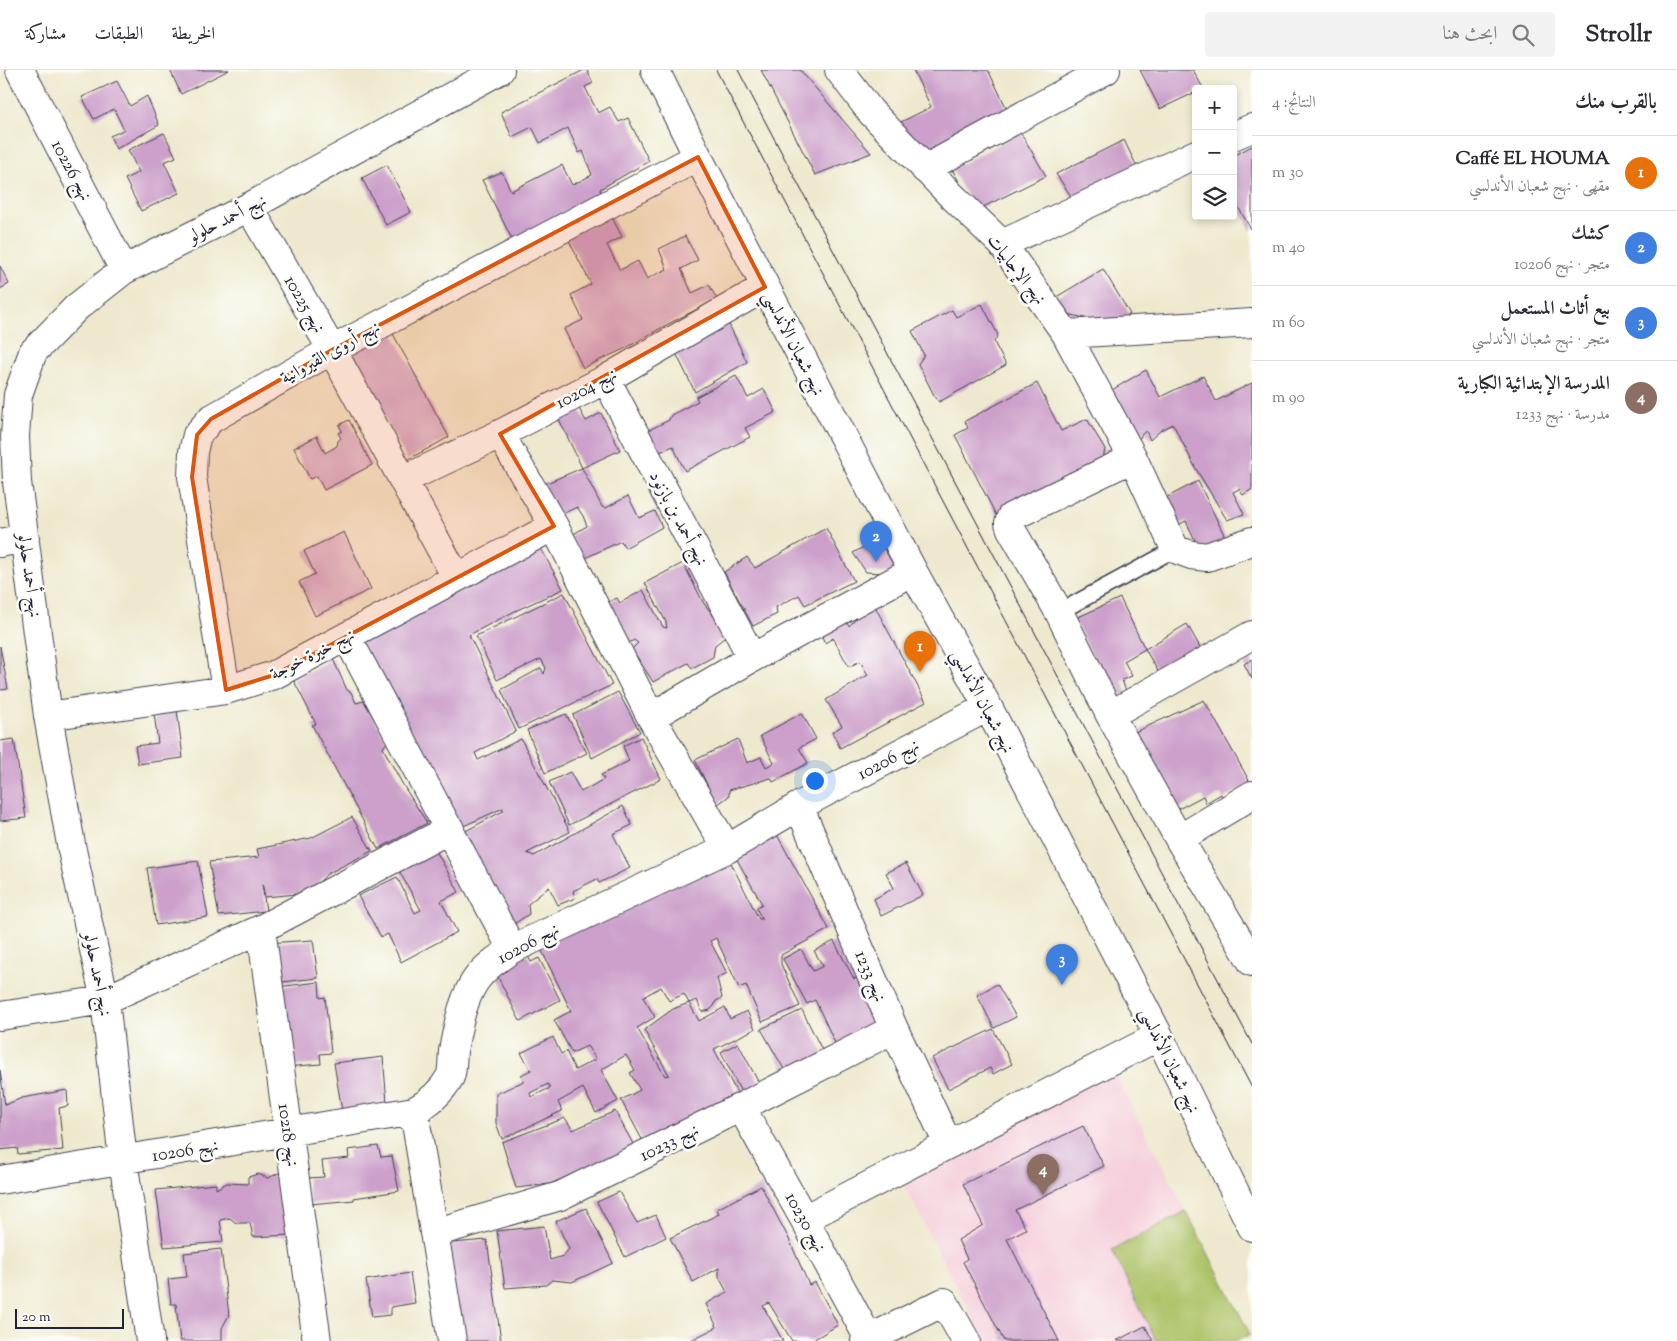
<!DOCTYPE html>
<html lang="ar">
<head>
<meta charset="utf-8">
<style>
  body { margin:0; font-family:"Sorts Mill Goudy",Amiri,serif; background:#f2f2f3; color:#2b2b33; direction:rtl }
  .controls { position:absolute; right:15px; top:15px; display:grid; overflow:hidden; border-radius:5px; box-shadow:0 2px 8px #0003 }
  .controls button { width:45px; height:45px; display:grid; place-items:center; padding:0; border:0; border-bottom:1px solid #e1e1e2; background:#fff; color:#2b2b33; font:25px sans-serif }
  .scale { position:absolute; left:15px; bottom:12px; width:109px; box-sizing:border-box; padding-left:5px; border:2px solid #22223b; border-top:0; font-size:14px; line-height:18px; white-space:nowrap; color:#22223b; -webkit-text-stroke:4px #fdfcf7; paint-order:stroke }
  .you { position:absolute; left:814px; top:710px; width:18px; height:18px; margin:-12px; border:4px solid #fff; border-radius:50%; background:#1a73e8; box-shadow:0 0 0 8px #1a73e833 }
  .badge { display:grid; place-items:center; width:32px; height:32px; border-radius:50%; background:#c8321e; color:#fff; font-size:16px; font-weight:700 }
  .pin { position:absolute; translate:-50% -41px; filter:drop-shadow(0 1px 2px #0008) }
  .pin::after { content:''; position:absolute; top:26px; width:18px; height:15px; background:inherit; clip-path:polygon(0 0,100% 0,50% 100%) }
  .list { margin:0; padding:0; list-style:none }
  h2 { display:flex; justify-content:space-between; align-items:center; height:65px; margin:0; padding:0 20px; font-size:21px }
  h2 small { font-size:16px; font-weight:400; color:#7c7c81 }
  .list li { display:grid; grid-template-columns:32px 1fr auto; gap:15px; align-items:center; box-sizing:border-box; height:75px; padding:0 20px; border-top:1px solid #e1e1e2 }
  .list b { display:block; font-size:19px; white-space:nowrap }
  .list p { margin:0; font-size:16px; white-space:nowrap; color:#7c7c81 }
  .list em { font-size:16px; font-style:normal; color:#7c7c81 }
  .icon { flex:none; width:28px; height:28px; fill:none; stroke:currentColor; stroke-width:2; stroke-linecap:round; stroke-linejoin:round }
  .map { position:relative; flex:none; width:1252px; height:1271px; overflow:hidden; direction:ltr }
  header { display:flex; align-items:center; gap:30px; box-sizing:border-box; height:70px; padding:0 25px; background:#fff; border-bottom:1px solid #e1e1e2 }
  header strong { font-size:24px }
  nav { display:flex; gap:28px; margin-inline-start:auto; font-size:18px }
  .search { width:350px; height:45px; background:#f2f2f3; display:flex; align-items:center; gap:12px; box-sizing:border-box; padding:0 18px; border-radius:5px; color:#7c7c81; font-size:19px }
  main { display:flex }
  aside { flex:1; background:#fff }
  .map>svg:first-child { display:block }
  .built { fill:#f5cfdc }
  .green { fill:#acc266; stroke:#677250 }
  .building { fill:#cca0cb; fill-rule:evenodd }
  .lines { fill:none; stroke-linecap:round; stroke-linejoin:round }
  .lane-casing { stroke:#414051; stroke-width:18 }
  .street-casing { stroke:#414051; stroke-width:30 }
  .lane { stroke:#fff; stroke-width:15 }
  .street { stroke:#fff; stroke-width:28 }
  .tram { stroke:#22223b; stroke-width:1 }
  .marked { fill:#de560e; fill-opacity:0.2; stroke:#de560e; stroke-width:4; stroke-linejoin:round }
  .labels { text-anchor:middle; stroke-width:5; stroke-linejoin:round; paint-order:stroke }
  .street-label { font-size:18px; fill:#22223b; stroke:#fdfcf7 }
</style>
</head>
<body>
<header>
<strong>Strollr</strong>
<div class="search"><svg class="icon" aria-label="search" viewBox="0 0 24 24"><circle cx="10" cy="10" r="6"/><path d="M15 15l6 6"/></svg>ابحث هنا</div>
<nav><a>الخريطة</a><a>الطبقات</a><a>مشاركة</a></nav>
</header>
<main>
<aside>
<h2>بالقرب منك<small>النتائج: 4</small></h2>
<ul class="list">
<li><span class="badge" style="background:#e8710a">1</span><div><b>Caffé EL HOUMA</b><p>مقهى · نهج شعبان الأندلسي</p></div><em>30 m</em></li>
<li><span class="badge" style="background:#3f7fe0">2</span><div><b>كشك</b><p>متجر · نهج 10206</p></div><em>40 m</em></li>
<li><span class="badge" style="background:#3f7fe0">3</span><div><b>بيع أثاث المستعمل</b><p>متجر · نهج شعبان الأندلسي</p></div><em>60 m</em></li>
<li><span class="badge" style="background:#8d6e63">4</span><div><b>المدرسة الإبتدائية الكبارية</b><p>مدرسة · نهج 1233</p></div><em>90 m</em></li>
</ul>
</aside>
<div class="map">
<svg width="1252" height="1271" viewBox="0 0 1252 1271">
  <rect width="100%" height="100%" fill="#fdfcf7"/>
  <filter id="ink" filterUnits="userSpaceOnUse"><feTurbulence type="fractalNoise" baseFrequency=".02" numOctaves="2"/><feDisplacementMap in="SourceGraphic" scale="10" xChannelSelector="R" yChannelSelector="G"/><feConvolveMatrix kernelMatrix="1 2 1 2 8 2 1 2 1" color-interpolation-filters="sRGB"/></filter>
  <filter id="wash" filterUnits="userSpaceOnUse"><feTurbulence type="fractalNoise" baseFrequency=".0096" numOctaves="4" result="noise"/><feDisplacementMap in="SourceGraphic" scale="20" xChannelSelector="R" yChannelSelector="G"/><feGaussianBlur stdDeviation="1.12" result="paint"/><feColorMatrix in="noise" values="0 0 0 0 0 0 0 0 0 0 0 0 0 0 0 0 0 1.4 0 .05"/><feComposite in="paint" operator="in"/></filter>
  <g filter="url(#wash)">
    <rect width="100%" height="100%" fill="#eee9ce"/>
    <path class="built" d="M1112,999l138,265 -13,7h-252l-85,-163z"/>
    <path class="green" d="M1186,1141l64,123 -13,7h-81l-44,-91z"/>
    <g id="blocks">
      <path class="building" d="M170,0h59l-48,24z
        M584,0h3l6,13 -8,4 13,26 12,-6 9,15 9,-4 21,43 -49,28 1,4 -46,23v4l-42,21 -31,-61 20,-8 9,19 51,-26 10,20 20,-10 -9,-24 -4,2 -11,-25 -28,15 -8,-16 -20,10 -11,-25z
        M761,0h39l71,83 -56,22z
        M913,0h75l23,47 -82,43 -9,-17h-9l-16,-18 36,-18z
        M1140,0h53l10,18 -7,1v3l-36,17z
        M117,11l13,25 17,-10 12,29 -43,24 -6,-13 14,-6 -10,-21 -20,10 -12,-22z
        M164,63l12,24 -12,5 15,31 -38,18 -16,-32 14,-7 -11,-22z
        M1021,63l25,43 -71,35 -23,-42z
        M1124,70l17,35 -64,30 -21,-31z
        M1252,76v85l-19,-33v-42z
        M387,95l24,47 -25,13 -24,-47z
        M611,145l11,22 -15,8 13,25 18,-9 9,18 20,-10 -8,-20 26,-13 13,24 -17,9 11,24 17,-8 8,14 -47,24 -44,25 -43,20 -19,-39 19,-9 -12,-25 20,-11 -24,-47z
        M0,196l9,18 -9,5z
        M1103,199l27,45 -18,11 -44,-11 -15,-15z
        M982,234l16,31 -4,7 12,23 -67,37 -5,-7 -16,-31 6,-9 -12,-24 40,-21 4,7z
        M724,244l23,48 -52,30 -23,-47z
        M392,262l57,105 -42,23 -58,-108z
        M1146,300l14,27 43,-21 13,25 36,-18v106l-9,6 -4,-6 -6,3 11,22 -17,6 -31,-51 -23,-45 -12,6 -11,10 -4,-9 -4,3 -4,7 -33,-47z
        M736,306l12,22 16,-9 12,23 -31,16 5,9 -65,34 -12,-25 -15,7 -11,-22 22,-11 2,-5 27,-14 -2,-4z
        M1037,313l24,48 26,-12 18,30 -3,15 -105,53 -42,-82 13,-7 -3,-7z
        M578,337l8,14 15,-8 19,37 -38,18 -24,-51z
        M349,350l23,45 -48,25 -7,-14 -7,3 -16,-31 23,-12 8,17 12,-7 1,-5 3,-3 -3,-5 4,-2 -3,-6z
        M582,398l20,39 4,1 22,-12 11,22 16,-7 7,16 -37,21 -4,-7 -38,18 -13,-23 17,-10 -4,-10 -6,-9 -17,8 -18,-30z
        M1198,411l31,64 -29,6 -14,-30 -16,8 -12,-27z
        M826,458l28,53 -49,24 -6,-10 -23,12 1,7 -24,12 -29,-54 23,-15 8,11z
        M344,462l27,57 -56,27 -16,-34 16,-8 -11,-23z
        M878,469l21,35 -33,-2 -13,-19z
        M539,475l24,44 -50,23 -44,23 47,96 -41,22 3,7 43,-21 49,93 -43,21 7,3 89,-50 9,19 -19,9 17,34 -31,15 -2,-4 -24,12 2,7 -17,7 -9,-18 -21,17 1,10 -18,12 -53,-91 45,-24v-3l-46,21 -101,-192z
        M683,493l20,39 25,33 -13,10 -2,12 -21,11 -4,-5 -35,19 -21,-33 6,-6 -4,-3 -12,7 -20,-42 15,-7 3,5 23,-13 20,37 4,1 -1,-6 -21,-39z
        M564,523l48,92 -93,44 -18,-39 40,-22 3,6 2,-6 -5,-9 -44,21 -21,-44z
        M1120,528l25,51 42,-25 18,32 -42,24 -18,-31 -21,12 8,15 -10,4 5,14 -12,5 -41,-80z
        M871,529l55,103 -86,46 -8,-16 10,-6 -16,-26 42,-25 -8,-14 -11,6 -16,-29 -8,5 -8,-16 24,-13 8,12 14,-14z
        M0,576l8,43 -8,1z
        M333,589l14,31 4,2 5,11 8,-2 23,41 -4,6 20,37 24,38 -49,26 -66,-124 4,-1 -23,-45z
        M1252,589v20l-8,-15z
        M618,622l22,40 -48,26 -19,-43z
        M1204,630l47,84 -28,15 -2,-5 -15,9 -3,-7 -34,18 -38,-80z
        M177,640l6,48 -45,6 -3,-18 23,-3 -4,-30z
        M802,643l14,26 -17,9 9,15 -35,19 -2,-4 -42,12v6l-12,9 -22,-45 43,-21 9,24 14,-6 5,10 8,-4 -14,-27z
        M566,644l21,39 -42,20 -18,-43z
        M641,667l20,42 -92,46 -20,-43 21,-10 11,20 23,-13 -3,-4 28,-14 -6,-15z
        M14,669l12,79 -26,3v-80z
        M352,747l20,34 -45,23 -18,19 -44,4 -3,-14 4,28 -47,5 -10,-54 50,-5 -2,-8 54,-11z
        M776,763l53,96 -48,26v9l19,42 -38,16 -16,-37 -7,3 -23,-50 -6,3 17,32 -10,5 5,20 -6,3 -2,5 -4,4 -8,2 -5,-12 -8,3 -5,-9 -15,7 -8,-14 -18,10 12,20 -18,11 28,48 4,-1 -25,-45 29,-21 16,-6 10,18 26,-14 5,12 17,-8 8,18 -41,20 26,50 -94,48 -25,-47 19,-10 -10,-17 5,-3 -9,-15 -25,15 17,31 -22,12 -13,-25 -25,14 4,9 -60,28 -6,-16v-29l28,-13 -3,-6 10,-5 -10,-17 32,-16 8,17 5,-3 9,19 21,-11 -9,-13 -15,7 -18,-33 17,-9 -31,-64 187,-92 32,64h3l-6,-11 6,-4 -27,-48zM548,1014l2,4 -19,9 -1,-4z
        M436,781l23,41 -18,9 16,31 -56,30 -13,-28 -7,3 -23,-41 39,-19 18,36 6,-3 -23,-41z
        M198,791l10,56 -52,8 -9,-57z
        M906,793l17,32 -42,21 -7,-17 20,-11 -8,-15z
        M313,870l5,38 -45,5 -6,-40z
        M834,871l20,38 5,-3 25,46 -47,25 -22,-47 -8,4 -24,-45 18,-10 12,22 10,-5 -9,-15z
        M527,884l4,8 8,-4 21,42 -40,21 -25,-50z
        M319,912l1,16 5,-1 6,56 -11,1 1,10 -35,3 -9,-80z
        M997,914l19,33 -22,11 -17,-33z
        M802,940l24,48 -37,20 -28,-49z
        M993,959l19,35 -19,10 -3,-6 -42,21 -16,-31z
        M738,973l23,44 -18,9 -22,-44z
        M383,987l4,45 -45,9 -8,-48z
        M0,1000l5,35 17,-7 45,-8 1,16 -9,2 4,42 -45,4 -1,-6 -17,2z
        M615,1041l23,42 -50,15 -38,16 -34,4 -14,-46 63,-24 8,12z
        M1083,1056l21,40 -89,44 11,19 -19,10 52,102h-55l-41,-79 4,-3 -9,-19 25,-15 -20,-41z
        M378,1076l3,11 11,-1 7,35 -45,7v2l-44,4 -3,-26 17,-1 -2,-16 27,-3 -1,-8z
        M283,1101l8,64 -38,2 -3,-14h-14l-6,-5 -10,2 3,22 -59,5 -8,-57 60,-6v5l11,-6 21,1v-7l10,-3 10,4z
        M761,1116l27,51 21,48 6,-3 23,43 -27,16h-19l-23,-38 -6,3 20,35h-94l28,-14 -11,-23 21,-12 -8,-15v-9l-26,14 -23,-44 49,-24 -2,-5z
        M619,1122l18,31 19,-8 10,22 -41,20 -28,-55z
        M586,1138l27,55 -41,19 -20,-2 -6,5 -41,3 -8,-57 47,-5 6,34 13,-4 6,-7 -13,-28z
        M487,1170l14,101h-45l-16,-97z
        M221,1179l8,66 -7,13v13h-42l-4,-37h-5l-3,-25 19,-2 -3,-24z
        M410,1203l5,30 -24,4v8l-19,2 -6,-37z
        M1145,1256l8,15h-37z"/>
    </g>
  </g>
  <g filter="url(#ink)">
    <use href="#blocks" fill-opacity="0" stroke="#414051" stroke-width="1"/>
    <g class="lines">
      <defs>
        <path id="lane" d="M1059,542l116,-63"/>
        <path id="street" d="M20,0l104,200
          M655,0l43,87 215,414 75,136 171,329 93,191
          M839,0l32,42 79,82 52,50 64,90 186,-11
          M1233,66l19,-8
          M925,99l181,-99
          M249,137l83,143 124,227
          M1002,174l194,-90
          M1066,264l67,124 42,91 16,6 16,2 45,-16
          M606,309l146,279
          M500,364l54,92 97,191 76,132
          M1133,388l-122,59 -2,6 2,6 48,83 51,103 69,124 73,123
          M403,410l97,-46 106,-55 159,-92
          M0,473l25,-5
          M347,567l165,312
          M226,620l-34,-213 1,-25 4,-17 14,-16 121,-69 366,-193
          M1110,645l142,-80
          M48,646l178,-26 48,-15 280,-149
          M651,647l101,-59 161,-87
          M799,736l95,223 54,115
          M1179,769l73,-44
          M261,859l56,412
          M0,946l105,-16 156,-71 189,-100
          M741,1037l63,112 65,120
          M414,1041l38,230
          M0,1110l414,-69c15,-8 27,-18 36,-34 3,-7 2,-18 3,-26 4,-21 8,-44 18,-63 9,-18 25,-28 41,-39l215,-100 72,-43 189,-99
          M804,1149l355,-183
          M434,1163l126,-37 181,-89 153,-78
          M150,1271l-27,-181 -18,-160 -33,-150 -24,-134 -31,-234 -2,-46 3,-41 15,-43 44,-45 47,-37 125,-63 251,-137
          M865,1271l79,-39 22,39"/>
      </defs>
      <use href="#lane" class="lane-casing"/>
      <use href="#street" class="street-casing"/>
      <use href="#lane" class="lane"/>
      <use href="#street" class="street"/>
      <path class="tram" d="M716,0l536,1018
        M738,0l514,974"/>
    </g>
  </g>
  <path class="marked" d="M698,87l67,130 -265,147 54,92 -280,149 -48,15 -34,-213 5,-42 14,-16 121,-69z"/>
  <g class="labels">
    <g class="street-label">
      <text transform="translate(72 100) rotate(62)" y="6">نهج 10226</text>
      <text transform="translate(227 148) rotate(-27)" y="6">نهج أحمد حلولو</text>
      <text transform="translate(1017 199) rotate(52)" y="6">نهج الإجابيات</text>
      <text transform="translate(305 234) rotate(60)" y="6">نهج 10225</text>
      <text transform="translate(794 273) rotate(63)" y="6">نهج شعبان الأندلسي</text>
      <text transform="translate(330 282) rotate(-29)" y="6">نهج أروى القيروانية</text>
      <text transform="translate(586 318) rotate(-28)" y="6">نهج 10204</text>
      <text transform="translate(679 448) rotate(62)" y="6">نهج أحمد بن بازنود</text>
      <text transform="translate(30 505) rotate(82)" y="6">نهج أحمد حلولو</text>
      <text transform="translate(312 584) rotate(-27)" y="6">نهج خيرة خوجة</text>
      <text transform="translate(983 631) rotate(62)" y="6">نهج شعبان الأندلسي</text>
      <text transform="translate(888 689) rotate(-28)" y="6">نهج 10206</text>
      <text transform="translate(528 873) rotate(-28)" y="6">نهج 10206</text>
      <text transform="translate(98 904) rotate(79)" y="6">نهج أحمد حلولو</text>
      <text transform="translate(871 906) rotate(67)" y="6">نهج 1233</text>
      <text transform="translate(1170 990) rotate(64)" y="6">نهج شعبان الأندلسي</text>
      <text transform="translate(289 1065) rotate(82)" y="6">نهج 10218</text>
      <text transform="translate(669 1072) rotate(-26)" y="6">نهج 10233</text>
      <text transform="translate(185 1080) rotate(-9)" y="6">نهج 10206</text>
      <text transform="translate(806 1152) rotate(61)" y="6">نهج 10230</text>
    </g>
  </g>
</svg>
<div class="controls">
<button>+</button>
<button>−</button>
<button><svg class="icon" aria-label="layers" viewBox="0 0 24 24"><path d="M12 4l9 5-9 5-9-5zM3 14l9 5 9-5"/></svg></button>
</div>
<div class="scale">20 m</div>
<div class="you"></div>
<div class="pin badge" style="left:920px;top:602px;background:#e8710a">1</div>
<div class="pin badge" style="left:876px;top:492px;background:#3f7fe0">2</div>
<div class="pin badge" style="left:1062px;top:915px;background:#3f7fe0">3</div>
<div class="pin badge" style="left:1043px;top:1125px;background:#8d6e63">4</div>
</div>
</main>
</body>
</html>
